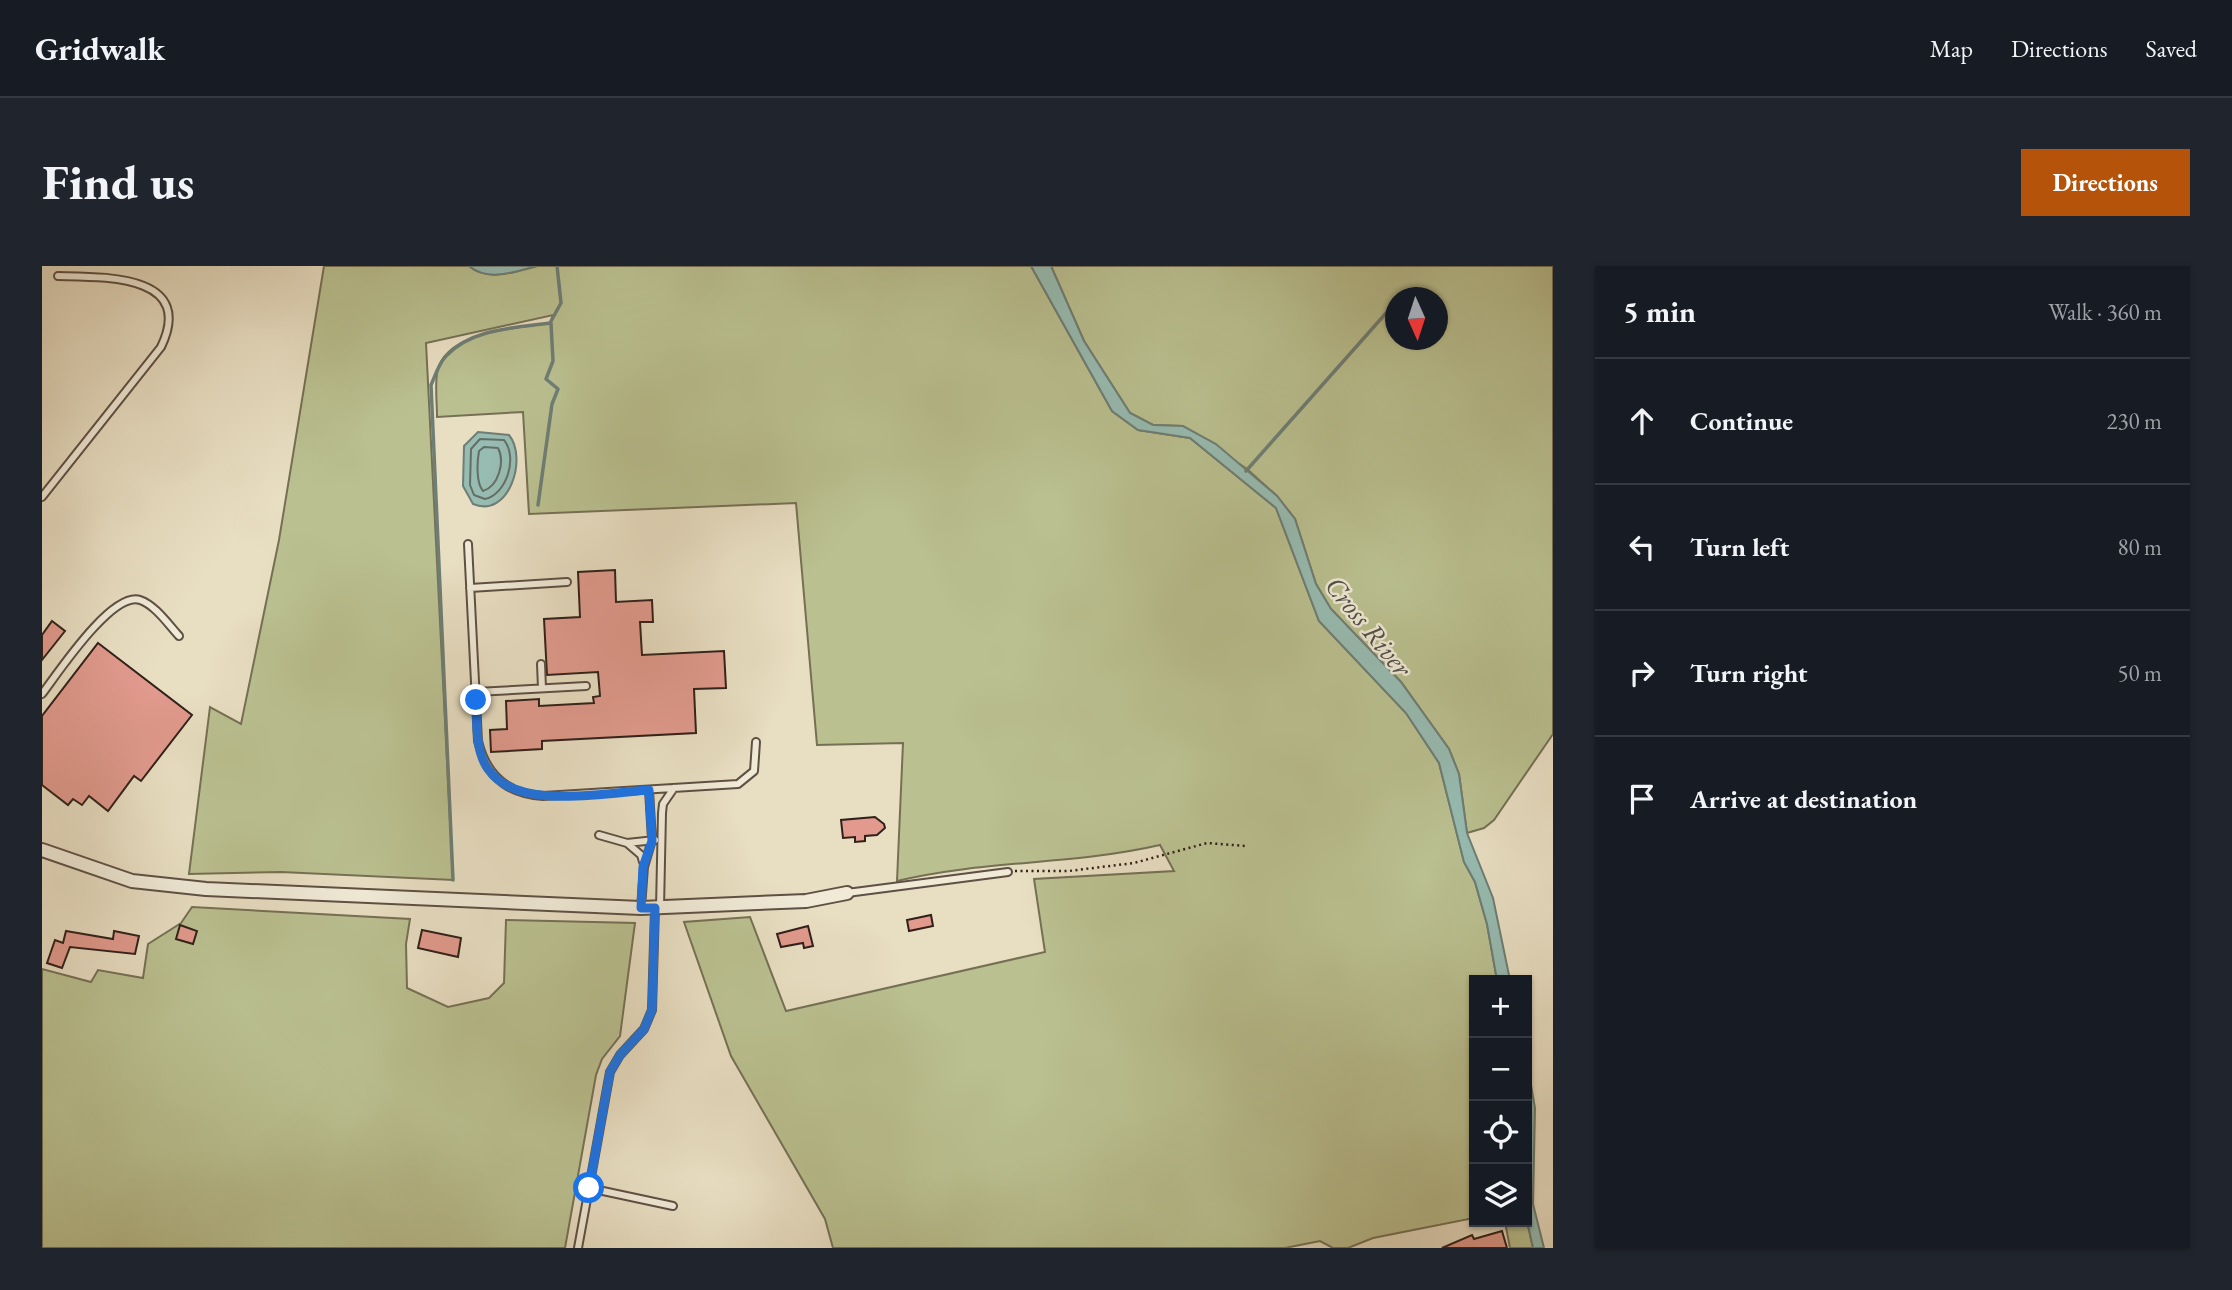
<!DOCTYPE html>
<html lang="en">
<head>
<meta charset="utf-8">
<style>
  body { margin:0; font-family:"EB Garamond",serif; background:#20242c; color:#f1f3f6 }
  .controls { position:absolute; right:21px; bottom:21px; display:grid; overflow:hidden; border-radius:0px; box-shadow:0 2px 5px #0004 }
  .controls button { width:63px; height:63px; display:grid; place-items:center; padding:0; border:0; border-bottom:2px solid #363941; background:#171b24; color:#f1f3f6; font:35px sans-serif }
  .compass { position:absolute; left:1343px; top:21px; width:63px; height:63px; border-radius:50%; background:#171b24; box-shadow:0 2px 5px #0004; rotate:177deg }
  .stop { position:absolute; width:21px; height:21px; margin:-16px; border:5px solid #1a73e8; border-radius:50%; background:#fff }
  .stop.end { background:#1a73e8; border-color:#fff; box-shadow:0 2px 7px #0008 }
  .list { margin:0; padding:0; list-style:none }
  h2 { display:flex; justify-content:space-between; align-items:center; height:91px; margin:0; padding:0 28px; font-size:30px }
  h2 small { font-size:23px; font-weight:400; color:#9ea1a6 }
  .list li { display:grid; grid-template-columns:46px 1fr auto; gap:21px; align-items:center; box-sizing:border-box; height:126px; padding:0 28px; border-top:2px solid #363941 }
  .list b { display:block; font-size:26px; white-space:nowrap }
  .list em { font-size:23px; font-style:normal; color:#9ea1a6 }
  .icon { flex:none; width:38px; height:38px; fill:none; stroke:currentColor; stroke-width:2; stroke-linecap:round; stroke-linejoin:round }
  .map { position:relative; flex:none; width:1511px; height:982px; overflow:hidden; border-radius:0px }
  header { display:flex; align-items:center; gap:42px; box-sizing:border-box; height:98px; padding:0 35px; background:#171b24; border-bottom:2px solid #363941 }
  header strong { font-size:33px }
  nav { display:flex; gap:38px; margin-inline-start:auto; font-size:24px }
  .intro { display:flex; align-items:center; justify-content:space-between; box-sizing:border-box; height:168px; padding:0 42px }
  h1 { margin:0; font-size:49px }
  .button { padding:18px 32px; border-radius:0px; background:#b45309; color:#fff; font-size:24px; font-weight:700 }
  main { display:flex; gap:42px; padding:0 42px }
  aside { flex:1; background:#171b24; border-radius:0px; box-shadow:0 2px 5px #0004 }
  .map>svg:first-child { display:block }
  .green { fill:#bac090; stroke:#757055; stroke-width:2; fill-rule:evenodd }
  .water { fill:#97bcb2; stroke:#6e7e75; stroke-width:2 }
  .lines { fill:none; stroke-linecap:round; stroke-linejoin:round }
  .shore { stroke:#646e66; stroke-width:2 }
  .stream { stroke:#6e7e75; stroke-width:3.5 }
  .building { fill:#e19a8d; stroke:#30201a; stroke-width:2 }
  .service-casing { stroke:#5e5044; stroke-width:10 }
  .minor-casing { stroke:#5e5044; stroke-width:16 }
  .path { stroke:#30201a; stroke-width:2.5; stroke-dasharray:2 3.5; stroke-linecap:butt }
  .service { stroke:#f0ead7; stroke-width:6 }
  .minor { stroke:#f0ead7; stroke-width:12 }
  .route { stroke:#1a73e8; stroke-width:9 }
  .labels { text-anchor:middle; stroke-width:5; stroke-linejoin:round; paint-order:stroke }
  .water-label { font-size:28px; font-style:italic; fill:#4f4f48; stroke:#f0ead7 }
</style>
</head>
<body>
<header>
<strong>Gridwalk</strong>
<nav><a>Map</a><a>Directions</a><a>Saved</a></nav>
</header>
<div class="intro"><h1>Find us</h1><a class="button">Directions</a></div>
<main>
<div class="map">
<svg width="1511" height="982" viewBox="0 0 1511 982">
  <rect width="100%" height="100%" fill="#e8dec2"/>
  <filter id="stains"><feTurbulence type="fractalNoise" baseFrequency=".00286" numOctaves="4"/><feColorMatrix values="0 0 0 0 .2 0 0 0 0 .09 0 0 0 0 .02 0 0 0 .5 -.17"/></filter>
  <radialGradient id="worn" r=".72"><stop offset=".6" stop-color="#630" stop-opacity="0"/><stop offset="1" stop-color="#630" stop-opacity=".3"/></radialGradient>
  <path class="green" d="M282,0h145c19,16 45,6 68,0h494l81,145 26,19 52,8 86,70 43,113 87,92 33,50 25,99 11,20 12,42 10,56h-23v238l-101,20 -25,10h-15l-13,-7 -35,7h-452l-8,-29 -94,-163 -47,-134 66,-5 36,94 259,-59 -11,-73 140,-8 -14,-26c-87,20 -176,15 -263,36l6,-138 -86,2 -21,-242 -267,11 -6,-102 -86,5c0,-14 -2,-30 0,-44 7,-42 80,-45 113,-50l3,-8 -127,28 27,537 -172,-8 -92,2 21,-167 31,17 38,-184z
    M1009,0h502v468l-59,86 -10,8 -17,5 -8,-59 -10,-25 -48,-67 -70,-73 -15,-25 -21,-65 -18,-23 -30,-27 -64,-43 -30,-1 -23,-12 -46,-72zM1353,32h42v42h-42z
    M150,641l218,12 -4,25 1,44 41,19 41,-9 15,-15 2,-63 129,3 -15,113 -18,23 -6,16 -31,173h-523v-279l49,13 7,-12 45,8 5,-34 33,-21z
    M1485,955l6,27h-23l-5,-26z"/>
  <path class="water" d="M427,0h68c-23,6 -49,16 -68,0z
    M989,0h20l33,75 46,72 23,12 30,1 33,18 61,52 18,23 21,65 15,25 70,73 48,67 10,25 8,59 26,65 17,82h-13l-10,-56 -12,-42 -11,-20 -25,-99 -33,-50 -87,-92 -43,-113 -86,-70 -52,-8 -26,-19z
    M436,166l31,3c19,23 0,84 -36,69l-10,-18 1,-40z
    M1485,796l8,46 -2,96 11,44h-11l-6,-27z"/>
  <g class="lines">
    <path class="shore" d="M438,173l24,1c14,17 3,54 -19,59l-11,-4 -4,-10 1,-36z
      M442,181l14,1c7,13 1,38 -15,43 -7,-8 -6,-29 -4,-40z"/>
    <path class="stream" d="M1358,32l1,-1
      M1204,205l149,-168
      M496,239l14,-101 6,-15 -12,-10 7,-18 -2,-38
      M411,614l-22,-495c4,-9 8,-22 15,-29 26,-28 70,-28 104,-33l11,-20 -4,-37"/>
  </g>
  <path class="building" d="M573,304l1,32 36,-2 1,22h-13l2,33 82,-4 2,37 -32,1 2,44 -154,8v8l-51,3 -1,-22 17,-1 -1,-28 33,-2v7l55,-3 -1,-6 7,-1 -2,-24 -51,3 -3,-56 36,-2 -2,-45z
    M10,355l13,10 -23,29v-25z
    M56,377l94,72 -51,66 -7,-5 -26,35 -19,-15 -7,9 -9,-6 -5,6 -26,-20v-69z
    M833,551l9,7 1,4 -8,7 -12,1v5l-10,1v-5l-12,1 -2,-18z
    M889,649l2,11 -24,5 -2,-11z
    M138,659l17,6 -4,13 -17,-5z
    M766,660l5,20 -9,2 -1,-5 -22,4 -4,-13z
    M380,664l39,8 -3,19 -40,-9z
    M24,665l47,8 1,-8 25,5 -4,18 -65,-7 -8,21 -15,-5 8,-23 8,3z
    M1460,965l5,17h-65l30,-13 2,4z"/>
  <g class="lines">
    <defs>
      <path id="service" d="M0,231l119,-150c35,-73 -57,-70 -103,-71
        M426,278l10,197c8,34 29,53 65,55l195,-12 16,-13 2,-29
        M428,322l97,-6
        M499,398l1,24
        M434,426l110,-6
        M0,428c16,-21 70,-103 98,-94 15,5 28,24 39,36
        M557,569l28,8 28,-3
        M585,577l14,12 2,7
        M805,627l161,-21
        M599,642l3,-41 8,-27 -3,-50
        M618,642l2,-95 1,-9 11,-16
        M547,922l21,-116 10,-17 24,-26 8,-19 3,-102
        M536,982l11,-60 84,18"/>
      <path id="minor" d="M0,584l90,31 74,8 435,19 165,-7 41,-8"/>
    </defs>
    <use href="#service" class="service-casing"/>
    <use href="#minor" class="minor-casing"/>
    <path class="path" d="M973,605h54l65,-8 73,-20 39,3"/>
    <use href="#service" class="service"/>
    <use href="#minor" class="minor"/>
  </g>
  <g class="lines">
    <path class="route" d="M434,434c1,22 -1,51 12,69 28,42 117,24 161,21l3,51 -9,26 -2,41h14l-3,102 -8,19 -24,26 -10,17 -21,116"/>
  </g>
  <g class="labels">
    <g class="water-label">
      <text transform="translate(1327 360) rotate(51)" y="10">Cross River</text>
    </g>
  </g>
  <rect width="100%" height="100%" filter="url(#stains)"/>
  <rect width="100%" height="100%" fill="url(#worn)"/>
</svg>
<div class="controls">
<button>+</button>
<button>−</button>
<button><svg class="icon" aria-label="locate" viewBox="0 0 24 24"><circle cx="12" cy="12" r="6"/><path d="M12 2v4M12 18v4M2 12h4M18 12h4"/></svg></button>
<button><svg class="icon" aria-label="layers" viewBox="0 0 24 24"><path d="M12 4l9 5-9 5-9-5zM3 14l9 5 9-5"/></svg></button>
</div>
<svg class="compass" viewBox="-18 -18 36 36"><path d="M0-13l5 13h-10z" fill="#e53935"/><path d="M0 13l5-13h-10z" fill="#9ea1a6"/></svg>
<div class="stop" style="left:547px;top:922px"></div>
<div class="stop end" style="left:434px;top:434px"></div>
</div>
<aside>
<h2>5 min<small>Walk · 360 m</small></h2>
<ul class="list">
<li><svg class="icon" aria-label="ahead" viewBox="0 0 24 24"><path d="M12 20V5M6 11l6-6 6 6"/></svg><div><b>Continue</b></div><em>230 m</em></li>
<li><svg class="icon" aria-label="left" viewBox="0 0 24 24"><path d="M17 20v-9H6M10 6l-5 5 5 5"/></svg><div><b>Turn left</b></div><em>80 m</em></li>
<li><svg class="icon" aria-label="right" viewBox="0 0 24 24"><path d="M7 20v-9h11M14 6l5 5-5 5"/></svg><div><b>Turn right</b></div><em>50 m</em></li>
<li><svg class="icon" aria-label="arrive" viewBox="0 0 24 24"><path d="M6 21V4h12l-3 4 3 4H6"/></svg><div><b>Arrive at destination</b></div></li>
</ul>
</aside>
</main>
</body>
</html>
